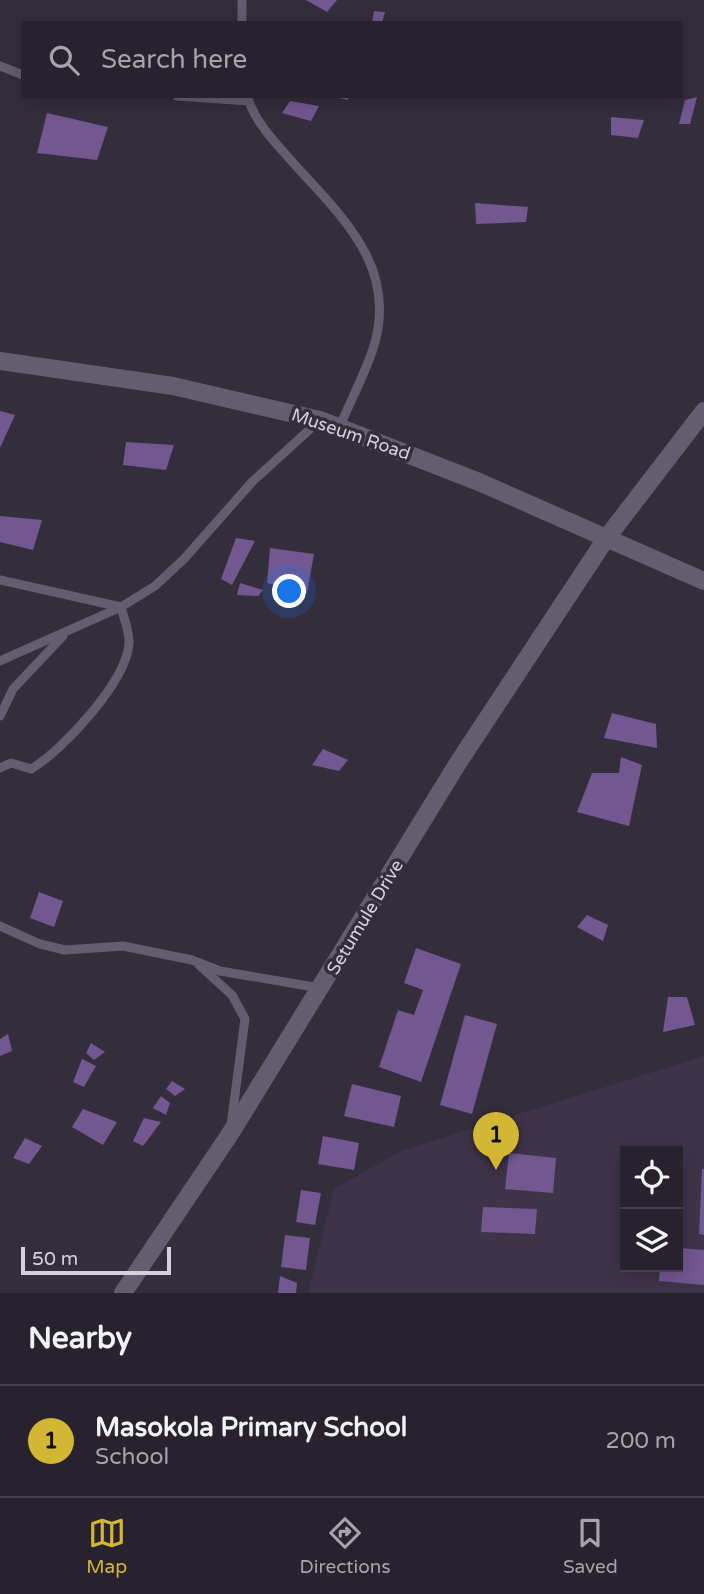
<!DOCTYPE html>
<html lang="en">
<head>
<meta charset="utf-8">
<style>
  body { margin:0; font-family:"Varela Round",sans-serif; background:#2f2a35; color:#f1f3f6 }
  .controls { position:absolute; right:21px; bottom:21px; display:grid; overflow:hidden; border-radius:0px; box-shadow:0 4px 18px #0003 }
  .controls button { width:63px; height:63px; display:grid; place-items:center; padding:0; border:0; border-bottom:2px solid #433f49; background:#27222d; color:#f1f3f6; font:35px sans-serif }
  .scale { position:absolute; left:21px; bottom:18px; width:150px; box-sizing:border-box; padding-left:7px; border:4px solid #d5d1da; border-top:0; font-size:19px; line-height:24px; white-space:nowrap; color:#d5d1da; -webkit-text-stroke:5px #342d3c; paint-order:stroke }
  .you { position:absolute; left:290px; top:592px; width:24px; height:24px; margin:-18px; border:5px solid #fff; border-radius:50%; background:#1a73e8; box-shadow:0 0 0 10px #1a73e833 }
  .badge { display:grid; place-items:center; width:46px; height:46px; border-radius:50%; background:#d4b635; color:#111; font-size:23px; font-weight:700 }
  .pin { position:absolute; translate:-50% -58px; filter:drop-shadow(0 2px 4px #0008) }
  .pin::after { content:''; position:absolute; top:37px; width:24px; height:21px; background:inherit; clip-path:polygon(0 0,100% 0,50% 100%) }
  .list { margin:0; padding:0; list-style:none }
  h2 { display:flex; justify-content:space-between; align-items:center; height:91px; margin:0; padding:0 28px; font-size:30px }
  h2 small { font-size:23px; font-weight:400; color:#a4a4aa }
  .list li { display:grid; grid-template-columns:46px 1fr auto; gap:21px; align-items:center; box-sizing:border-box; height:112px; padding:0 28px; border-top:2px solid #433f49 }
  .list b { display:block; font-size:26px; white-space:nowrap }
  .list p { margin:0; font-size:23px; white-space:nowrap; color:#a4a4aa }
  .list em { font-size:23px; font-style:normal; color:#a4a4aa }
  .icon { flex:none; width:38px; height:38px; fill:none; stroke:currentColor; stroke-width:2; stroke-linecap:round; stroke-linejoin:round }
  .map { position:relative; flex:none; width:704px; height:1293px; overflow:hidden }
  .search { position:absolute; background:#27222d; box-shadow:0 4px 18px #0003; left:21px; right:21px; top:21px; height:77px; display:flex; align-items:center; gap:18px; box-sizing:border-box; padding:0 24px; border-radius:0px; color:#a4a4aa; font-size:26px }
  .sheet { height:203px; background:#27222d }
  nav { display:flex; justify-content:space-around; align-items:center; box-sizing:border-box; height:98px; border-top:2px solid #433f49; background:#27222d; font-size:19px; color:#a4a4aa }
  nav a { display:grid; justify-items:center; gap:4px }
  nav .on { color:#d4b635 }
  .map>svg:first-child { display:block }
  .built { fill:#3e3449; fill-rule:evenodd }
  .building { fill:#725790 }
  .lines { fill:none; stroke-linecap:round; stroke-linejoin:round }
  .service { stroke:#645d6d; stroke-width:9 }
  .minor { stroke:#645d6d; stroke-width:18 }
  .tertiary { stroke:#645d6d; stroke-width:18 }
  .labels { text-anchor:middle; stroke-width:7; stroke-linejoin:round; paint-order:stroke }
  .street-label { font-size:18px; fill:#d5d1da; stroke:#342d3c }
</style>
</head>
<body>
<div class="map">
<svg width="704" height="1293" viewBox="0 0 704 1293">
  <rect width="100%" height="100%" fill="#342d3c"/>
  <path class="built" d="M704,1056v237h-396l26,-104 67,-38zM625,1151h53v116h-53z"/>
  <path class="building" d="M306,0h31l-10,12z
    M374,11l11,1 -3,11h-10z
    M330,96h18v4z
    M697,97l-7,27h-11l6,-24z
    M290,101l29,5 -8,15 -29,-8z
    M47,113l61,14 -11,33 -60,-7z
    M611,117l33,3 -6,18 -27,-3z
    M475,203l53,4 -2,15 -50,2z
    M0,411l15,4 -15,33z
    M126,442l48,3 -8,25 -43,-5z
    M0,516l42,4 -9,30 -33,-8z
    M236,538l19,3 -23,44 -11,-6z
    M270,548l44,6 -7,39 -40,-10z
    M240,583l23,7 -5,6 -21,-1z
    M612,713l44,11 1,24 -53,-10z
    M323,749l25,11 -9,11 -27,-6z
    M621,757l21,8 -13,61 -52,-14 15,-39h27z
    M39,892l24,9 -9,26 -24,-9z
    M587,915l21,10 -5,16 -26,-14z
    M416,948l45,16 -40,118 -42,-15 19,-57 16,5 9,-25 -19,-7z
    M668,997h19l8,28 -32,7z
    M465,1015l32,9 -25,90 -32,-9z
    M8,1034l4,17 -12,5v-17z
    M91,1043l14,9 -11,8 -8,-7z
    M82,1059l14,7 -12,21 -11,-5z
    M172,1081l13,8 -10,7 -9,-7z
    M352,1084l49,12 -7,31 -50,-11z
    M161,1096l9,7 -4,12 -13,-7z
    M83,1109l34,13 -14,23 -31,-18z
    M144,1118l17,4 -18,24 -10,-5z
    M323,1136l36,7 -5,27 -36,-6z
    M25,1138l17,8 -13,18 -16,-6z
    M509,1153l47,5 -3,35 -48,-4z
    M702,1169h2v66l-5,-1z
    M301,1190l20,3 -6,32 -19,-3z
    M483,1207l54,2 -2,25 -54,-2z
    M285,1235l25,3 -4,32 -25,-3z
    M678,1248l26,2v35l-45,-4 1,-14h18z
    M280,1276l17,7 -1,10h-18z"/>
  <g class="lines">
    <path class="service" d="M242,0v23
      M0,66l23,9
      M177,96l72,5
      M247,96c9,29 30,48 49,70 48,53 103,103 77,183 -9,27 -23,53 -34,79
      M0,580l121,27c3,11 9,27 8,37 -3,38 -67,107 -98,125l-20,-6 -11,5
      M0,661l121,-54 34,-21 29,-27 68,-77 68,-62
      M0,716l13,-27 50,-53
      M0,926l40,18 25,6 58,-4 69,14 28,11 100,17
      M199,965l33,30 13,24 -14,106"/>
    <path class="minor" d="M605,540l99,-129"/>
    <path class="tertiary" d="M0,361l173,25 147,34 159,62 225,99
      M123,1293l107,-159 228,-371 147,-223"/>
  </g>
  <g class="labels">
    <g class="street-label">
      <text transform="translate(351 434) rotate(19)" y="6">Museum Road</text>
      <text transform="translate(365 917) rotate(-59)" y="6">Setumule Drive</text>
    </g>
  </g>
</svg>
<div class="controls">
<button><svg class="icon" aria-label="locate" viewBox="0 0 24 24"><circle cx="12" cy="12" r="6"/><path d="M12 2v4M12 18v4M2 12h4M18 12h4"/></svg></button>
<button><svg class="icon" aria-label="layers" viewBox="0 0 24 24"><path d="M12 4l9 5-9 5-9-5zM3 14l9 5 9-5"/></svg></button>
</div>
<div class="scale">50 m</div>
<div class="you"></div>
<div class="pin badge" style="left:496px;top:1170px">1</div>
<div class="search"><svg class="icon" aria-label="search" viewBox="0 0 24 24"><circle cx="10" cy="10" r="6"/><path d="M15 15l6 6"/></svg>Search here</div>
</div>
<section class="sheet">
<h2>Nearby<small></small></h2>
<ul class="list">
<li><span class="badge">1</span><div><b>Masokola Primary School</b><p>School</p></div><em>200 m</em></li>
</ul>
</section>
<nav>
<a class="on"><svg class="icon" aria-label="map" viewBox="0 0 24 24"><path d="M3 6l6-2 6 2 6-2v14l-6 2-6-2-6 2zM9 4v14M15 6v14"/></svg>Map</a>
<a><svg class="icon" aria-label="directions" viewBox="0 0 24 24"><path d="M12 3l9 9-9 9-9-9zM9 14v-3h6M13 9l2 2-2 2"/></svg>Directions</a>
<a><svg class="icon" aria-label="saved" viewBox="0 0 24 24"><path d="M7 4h10v16l-5-4-5 4z"/></svg>Saved</a>
</nav>
</body>
</html>
